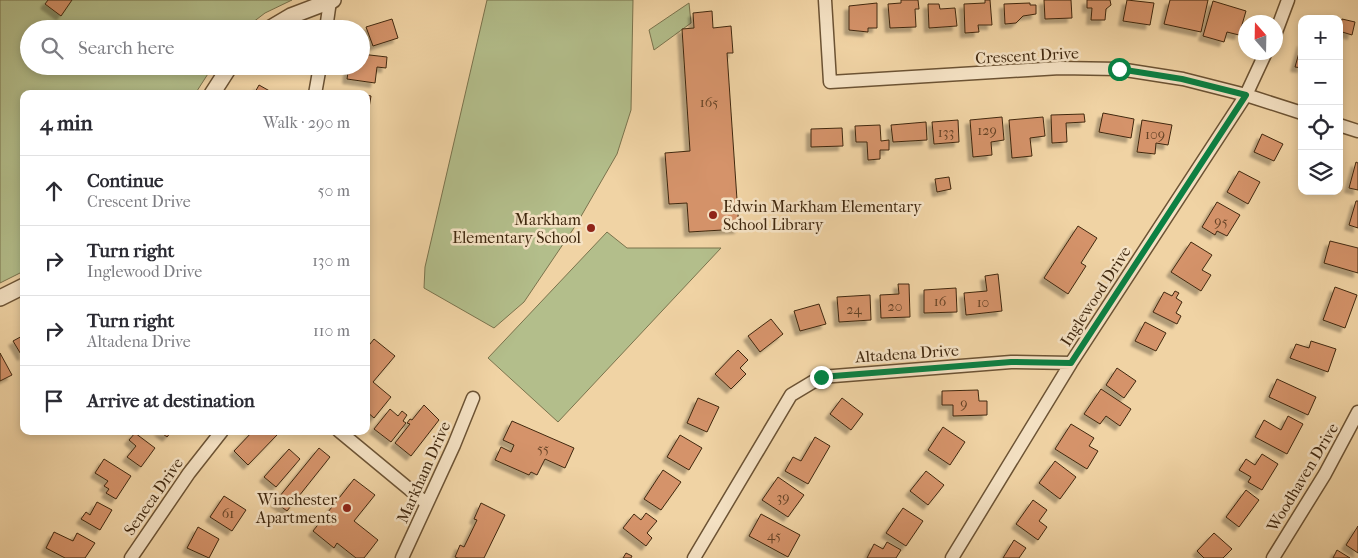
<!DOCTYPE html>
<html lang="en">
<head>
<meta charset="utf-8">
<style>
  body { margin:0; font-family:"IM FELL French Canon",serif; background:#f2f2f3; color:#2b2b33 }
  .controls { position:absolute; right:15px; top:15px; display:grid; overflow:hidden; border-radius:10px; box-shadow:0 2px 8px #0003 }
  .controls button { width:45px; height:45px; display:grid; place-items:center; padding:0; border:0; border-bottom:1px solid #e1e1e2; background:#fff; color:#2b2b33; font:25px sans-serif }
  .compass { position:absolute; left:1238px; top:15px; width:45px; height:45px; border-radius:50%; background:#fff; box-shadow:0 2px 8px #0003; rotate:340deg }
  .stop { position:absolute; width:15px; height:15px; margin:-11px; border:4px solid #0b8043; border-radius:50%; background:#fff }
  .stop.end { background:#0b8043; border-color:#fff; box-shadow:0 1px 5px #0008 }
  .list { margin:0; padding:0; list-style:none }
  h2 { display:flex; justify-content:space-between; align-items:center; height:65px; margin:0; padding:0 20px; font-size:21px }
  h2 small { font-size:16px; font-weight:400; color:#7c7c81 }
  .list li { display:grid; grid-template-columns:32px 1fr auto; gap:15px; align-items:center; box-sizing:border-box; height:70px; padding:0 20px; border-top:1px solid #e1e1e2 }
  .list b { display:block; font-size:19px; white-space:nowrap }
  .list p { margin:0; font-size:16px; white-space:nowrap; color:#7c7c81 }
  .list em { font-size:16px; font-style:normal; color:#7c7c81 }
  .icon { flex:none; width:28px; height:28px; fill:none; stroke:currentColor; stroke-width:2; stroke-linecap:round; stroke-linejoin:round }
  .map { position:relative; flex:none; width:1358px; height:558px; overflow:hidden }
  .search { position:absolute; background:#fff; box-shadow:0 2px 8px #0003; left:20px; top:20px; width:350px; height:55px; display:flex; align-items:center; gap:12px; box-sizing:border-box; padding:0 18px; border-radius:28px; color:#7c7c81; font-size:19px }
  .panel { position:absolute; background:#fff; box-shadow:0 2px 8px #0003; left:20px; top:90px; width:350px; height:345px; border-radius:10px }
  .map>svg:first-child { display:block }
  .green { fill:#b3be8b; stroke:#7a734d }
  .building { fill:#d5936b; stroke:#40280f; filter:url(#shadow) }
  .lines { fill:none; stroke-linecap:round; stroke-linejoin:round }
  .minor-casing { stroke:#6c5334; stroke-width:15 }
  .tertiary-casing { stroke:#6c5334; stroke-width:18 }
  .minor { stroke:#f5e2c4; stroke-width:12 }
  .tertiary { stroke:#f5e2c4; stroke-width:15 }
  .route { stroke:#0b8043; stroke-width:6 }
  .poi-dot { fill:#8f2418; stroke:#f5e2c4; stroke-width:2 }
  .labels { text-anchor:middle; stroke-width:5; stroke-linejoin:round; paint-order:stroke }
  .number-label { font-size:14px; fill:#654326 }
  .street-label { font-size:16px; fill:#40280f; stroke:#f5e2c4 }
  .poi-label { font-size:16px; fill:#40280f; stroke:#f5e2c4; text-anchor:end }
</style>
</head>
<body>
<div class="map">
<svg width="1358" height="558" viewBox="0 0 1358 558">
  <defs>
    <filter id="shadow"><feDropShadow dx="-4.5" dy="4.5" stdDeviation="1" flood-color="#0004"/></filter>
  </defs>
  <rect width="100%" height="100%" fill="#f0d3a4"/>
  <filter id="stains"><feTurbulence type="fractalNoise" baseFrequency=".004" numOctaves="4"/><feColorMatrix values="0 0 0 0 .2 0 0 0 0 .09 0 0 0 0 .02 0 0 0 .5 -.17"/></filter>
  <radialGradient id="worn" r=".72"><stop offset=".6" stop-color="#630" stop-opacity="0"/><stop offset="1" stop-color="#630" stop-opacity=".3"/></radialGradient>
  <path class="green" d="M0,0h292l-27,13 -21,16h-215v37h184l-18,28h-171v177l-24,12z
    M487,0h146l-2,110 -14,44 -41,71 -52,77 -30,26 -70,-40 1,-21z
    M689,3l2,20 -37,27 -5,-20z
    M607,232l20,16h94l-163,174 -70,-64z"/>
  <path class="building" d="M48,0h24l-11,16 -16,-12z
    M901,0h17l1,9h-4l1,18 -26,1 -2,-24 13,-1z
    M985,0h5l2,25h-14l1,7 -14,1 -1,-29 21,-1z
    M1044,0h27l1,18 -27,1z
    M1087,0h23l1,5 -5,4 -1,11h-14l1,-12h-5z
    M1127,0l27,3 -4,22 -27,-4z
    M1170,0h38l-7,32 -37,-8z
    M1213,1l33,10 -7,24 -12,-3 -3,10 -21,-6z
    M877,3v25h-9v4l-19,-2v-24z
    M1030,3v2h6v9l-13,2 -7,7 -11,1 -1,-20z
    M928,4h11l1,5 15,-1 2,18 -28,2z
    M712,11l1,17 18,-2 2,27h-6l12,176 -50,3 -2,-29 -18,1 -4,-51 25,-2 -8,-122 12,-1 -1,-15z
    M392,19l6,19 -25,8 -7,-19z
    M1342,19l13,3 -3,13 -13,-4z
    M1302,42v26l-7,-1z
    M361,54l26,3 -1,11 -9,-1 -2,16 -28,-4 2,-13h12z
    M259,85l16,9h-21z
    M366,95l5,1 -4,24h-1z
    M1103,113l31,6 -3,19 -32,-6z
    M1084,114l1,8 -19,1 1,19 -15,1 -1,-28z
    M1002,117l2,23 -13,2 1,13 -19,2 -3,-37z
    M1043,117l2,19 -15,2 2,18 -20,2 -3,-38z
    M958,120l1,22 -25,2 -2,-22z
    M1142,120l30,5 -4,20 -12,-2 -1,11 -18,-2z
    M926,122l1,18 -34,2 -2,-17z
    M880,125l1,16 8,-1v10h-9v9l-12,1 -1,-18h-11l-1,-16z
    M842,128l1,18 -32,1v-18z
    M1262,134l21,10 -9,17 -20,-9z
    M1356,162l2,1v27l-9,-2z
    M1239,171l21,11 -12,22 -21,-12z
    M949,177l2,12 -14,3 -2,-13z
    M1356,201h2v27l-9,-3z
    M1217,202l23,13 -13,21 -10,-5 -2,4 -13,-8z
    M1078,226l19,12 -16,25 5,3 -18,28 -24,-16z
    M1330,241l28,7v25l-34,-10z
    M1191,242l21,13 -10,15 9,5 -10,16 -30,-19z
    M998,274l4,37 -36,4 -2,-22 23,-2 -2,-15z
    M898,284h11l1,33 -29,1 -1,-23 19,-1z
    M1335,287l22,8 -12,33 -22,-8z
    M956,288l1,24 -33,1v-23z
    M1175,291l4,2 -3,5 6,4 -6,11 5,3 -4,8 -24,-12 11,-20 8,4z
    M870,295l1,25 -32,2 -2,-25z
    M819,304l7,20 -26,7 -6,-20z
    M771,319l12,15 -23,18 -12,-16z
    M1145,322l21,11 -10,18 -21,-10z
    M24,335v20l-2,1 -9,-15z
    M374,339l21,17 -22,26 18,15 -17,21 -8,-7v-62z
    M1311,341l25,8 -8,23 -38,-14 6,-14 13,4z
    M738,350l10,10 -8,8 6,6 -15,15 -16,-15z
    M0,353l12,22 -12,6z
    M1117,368l19,13 -12,17 -18,-13z
    M1277,379l39,18 -8,18 -39,-18z
    M1101,389l30,20 -11,17 -14,-10 -6,8 -16,-10z
    M978,390l1,11h8v14l-34,1v-11h-11v-14z
    M698,398l21,9 -12,25 -20,-9z
    M842,398l21,16 -12,16 -21,-16z
    M424,405l15,15 -28,36 -16,-13 15,-19 -3,-1 3,-4 2,1z
    M390,409l8,7 4,-5 5,4 -4,6 3,2 -15,19 -17,-13z
    M1288,416l15,8 -16,30 -32,-17 9,-17 17,10z
    M512,421l62,27 -9,20 -20,-9 -8,16 -6,-3 -2,3 -34,-15 6,-13 10,5 3,-7 -11,-5z
    M1071,424l23,14 -5,8 9,5 -11,18 -32,-20z
    M943,427l22,15 -15,23 -22,-15z
    M159,431h13l-5,6z
    M253,431h19l5,4 -29,30 -14,-14z
    M135,433l20,15 -14,19 -14,-10 9,-11 -7,-6z
    M680,435l22,13 -13,22 -22,-13z
    M815,437l15,9 -22,38 -23,-13 8,-14 8,4z
    M319,448l11,9 -43,54 -12,-9z
    M289,449l11,10 -24,28 -12,-10z
    M1262,454l16,10 -16,26 -14,-8 3,-5 -12,-7 7,-11 9,6z
    M104,459l27,17 -15,23 -10,-6 3,-4 -5,-3 4,-5 -13,-8z
    M1055,461l21,16 -16,22 -21,-16z
    M663,470l18,12 -20,28 -17,-11z
    M926,471l18,14 -16,20 -18,-14z
    M778,477l26,18 -16,22 -26,-17z
    M354,479l21,16 -21,26 24,19 -14,18h-8l-19,-15 -3,5 -21,-17z
    M1246,490l13,10 -20,27 -13,-10z
    M224,496l22,14 -14,21 -22,-14z
    M1033,500l14,10 -8,11 8,6 -9,13 -22,-16z
    M97,502l15,8 -12,20 -19,-11 5,-7 4,3z
    M481,503l24,12 -21,43h-26l-3,-1 5,-12 4,2 13,-27 -3,-1z
    M903,508l20,13 -17,25 -20,-13z
    M646,513l11,8 -10,12 5,5 -6,8 -23,-18 11,-14 7,6z
    M761,514l39,21 -12,22 -39,-21z
    M1358,526v27l-12,-8z
    M198,527l21,12 -10,19 -22,-10z
    M54,532l19,9 4,-8 18,10 -10,15h-20l-19,-10z
    M1214,533l18,16 -9,9h-19l-7,-7z
    M1014,540l12,8 -7,10h-16z
    M887,542l14,8 -5,8h-29l7,-14 9,5z
    M1337,550l13,8h-17z
    M626,553l6,3 -1,2h-8z"/>
  <g class="lines">
    <defs>
      <path id="minor" d="M825,0l5,82 230,-14 59,1 64,10 63,16 56,18
        M326,29l4,-28
        M1276,32l12,-32
        M315,94l5,-28
        M1339,125l19,6
        M339,431l87,72
        M131,558l58,-85 33,-42
        M402,558l52,-113 19,-47
        M694,558l97,-163 30,-18 190,-15 60,1
        M952,558l119,-195 175,-268 20,-43
        M1273,558l52,-84 33,-62"/>
      <path id="tertiary" d="M269,29l22,-13 42,-16
        M212,94l18,-28
        M0,298l24,-12"/>
    </defs>
    <use href="#minor" class="minor-casing"/>
    <use href="#tertiary" class="tertiary-casing"/>
    <use href="#minor" class="minor"/>
    <use href="#tertiary" class="tertiary"/>
  </g>
  <g class="lines">
    <path class="route" d="M821,377l190,-15 60,1 175,-268 -64,-16 -63,-10"/>
  </g>
  <g class="poi-dot">
    <circle cx="713" cy="215" r="5"/>
    <circle cx="591" cy="228" r="5"/>
    <circle cx="347" cy="508" r="5"/>
  </g>
  <g class="labels">
    <g class="number-label">
      <text x="709" y="107">165</text>
      <text x="987" y="135">129</text>
      <text x="946" y="137">133</text>
      <text x="1155" y="139">109</text>
      <text x="1221" y="226">95</text>
      <text x="940" y="306">16</text>
      <text x="983" y="307">10</text>
      <text x="895" y="311">20</text>
      <text x="854" y="314">24</text>
      <text x="964" y="408">9</text>
      <text x="543" y="453">55</text>
      <text x="783" y="502">39</text>
      <text x="228" y="518">61</text>
      <text x="774" y="540">45</text>
    </g>
    <g class="street-label">
      <text transform="translate(1027 55) rotate(-3)" y="6">Crescent Drive</text>
      <text transform="translate(1095 296) rotate(-57)" y="6">Inglewood Drive</text>
      <text transform="translate(907 353) rotate(-4)" y="6">Altadena Drive</text>
      <text transform="translate(423 472) rotate(-66)" y="6">Markham Drive</text>
      <text transform="translate(1302 477) rotate(-59)" y="6">Woodhaven Drive</text>
      <text transform="translate(153 496) rotate(-55)" y="6">Seneca Drive</text>
    </g>
    <g class="poi-label">
      <text x="723" y="212" text-anchor="start">Edwin Markham Elementary<tspan x="723" dy="18">School Library</tspan></text>
      <text x="581" y="225">Markham<tspan x="581" dy="18">Elementary School</tspan></text>
      <text x="337" y="505">Winchester<tspan x="337" dy="18">Apartments</tspan></text>
    </g>
  </g>
  <rect width="100%" height="100%" filter="url(#stains)"/>
  <rect width="100%" height="100%" fill="url(#worn)"/>
</svg>
<div class="controls">
<button>+</button>
<button>−</button>
<button><svg class="icon" aria-label="locate" viewBox="0 0 24 24"><circle cx="12" cy="12" r="6"/><path d="M12 2v4M12 18v4M2 12h4M18 12h4"/></svg></button>
<button><svg class="icon" aria-label="layers" viewBox="0 0 24 24"><path d="M12 4l9 5-9 5-9-5zM3 14l9 5 9-5"/></svg></button>
</div>
<svg class="compass" viewBox="-18 -18 36 36"><path d="M0-13l5 13h-10z" fill="#e53935"/><path d="M0 13l5-13h-10z" fill="#7c7c81"/></svg>
<div class="stop" style="left:1119px;top:69px"></div>
<div class="stop end" style="left:821px;top:377px"></div>
<div class="search"><svg class="icon" aria-label="search" viewBox="0 0 24 24"><circle cx="10" cy="10" r="6"/><path d="M15 15l6 6"/></svg>Search here</div>
<section class="panel">
<h2>4 min<small>Walk · 290 m</small></h2>
<ul class="list">
<li><svg class="icon" aria-label="ahead" viewBox="0 0 24 24"><path d="M12 20V5M6 11l6-6 6 6"/></svg><div><b>Continue</b><p>Crescent Drive</p></div><em>50 m</em></li>
<li><svg class="icon" aria-label="right" viewBox="0 0 24 24"><path d="M7 20v-9h11M14 6l5 5-5 5"/></svg><div><b>Turn right</b><p>Inglewood Drive</p></div><em>130 m</em></li>
<li><svg class="icon" aria-label="right" viewBox="0 0 24 24"><path d="M7 20v-9h11M14 6l5 5-5 5"/></svg><div><b>Turn right</b><p>Altadena Drive</p></div><em>110 m</em></li>
<li><svg class="icon" aria-label="arrive" viewBox="0 0 24 24"><path d="M6 21V4h12l-3 4 3 4H6"/></svg><div><b>Arrive at destination</b></div></li>
</ul>
</section>
</div>
</body>
</html>
